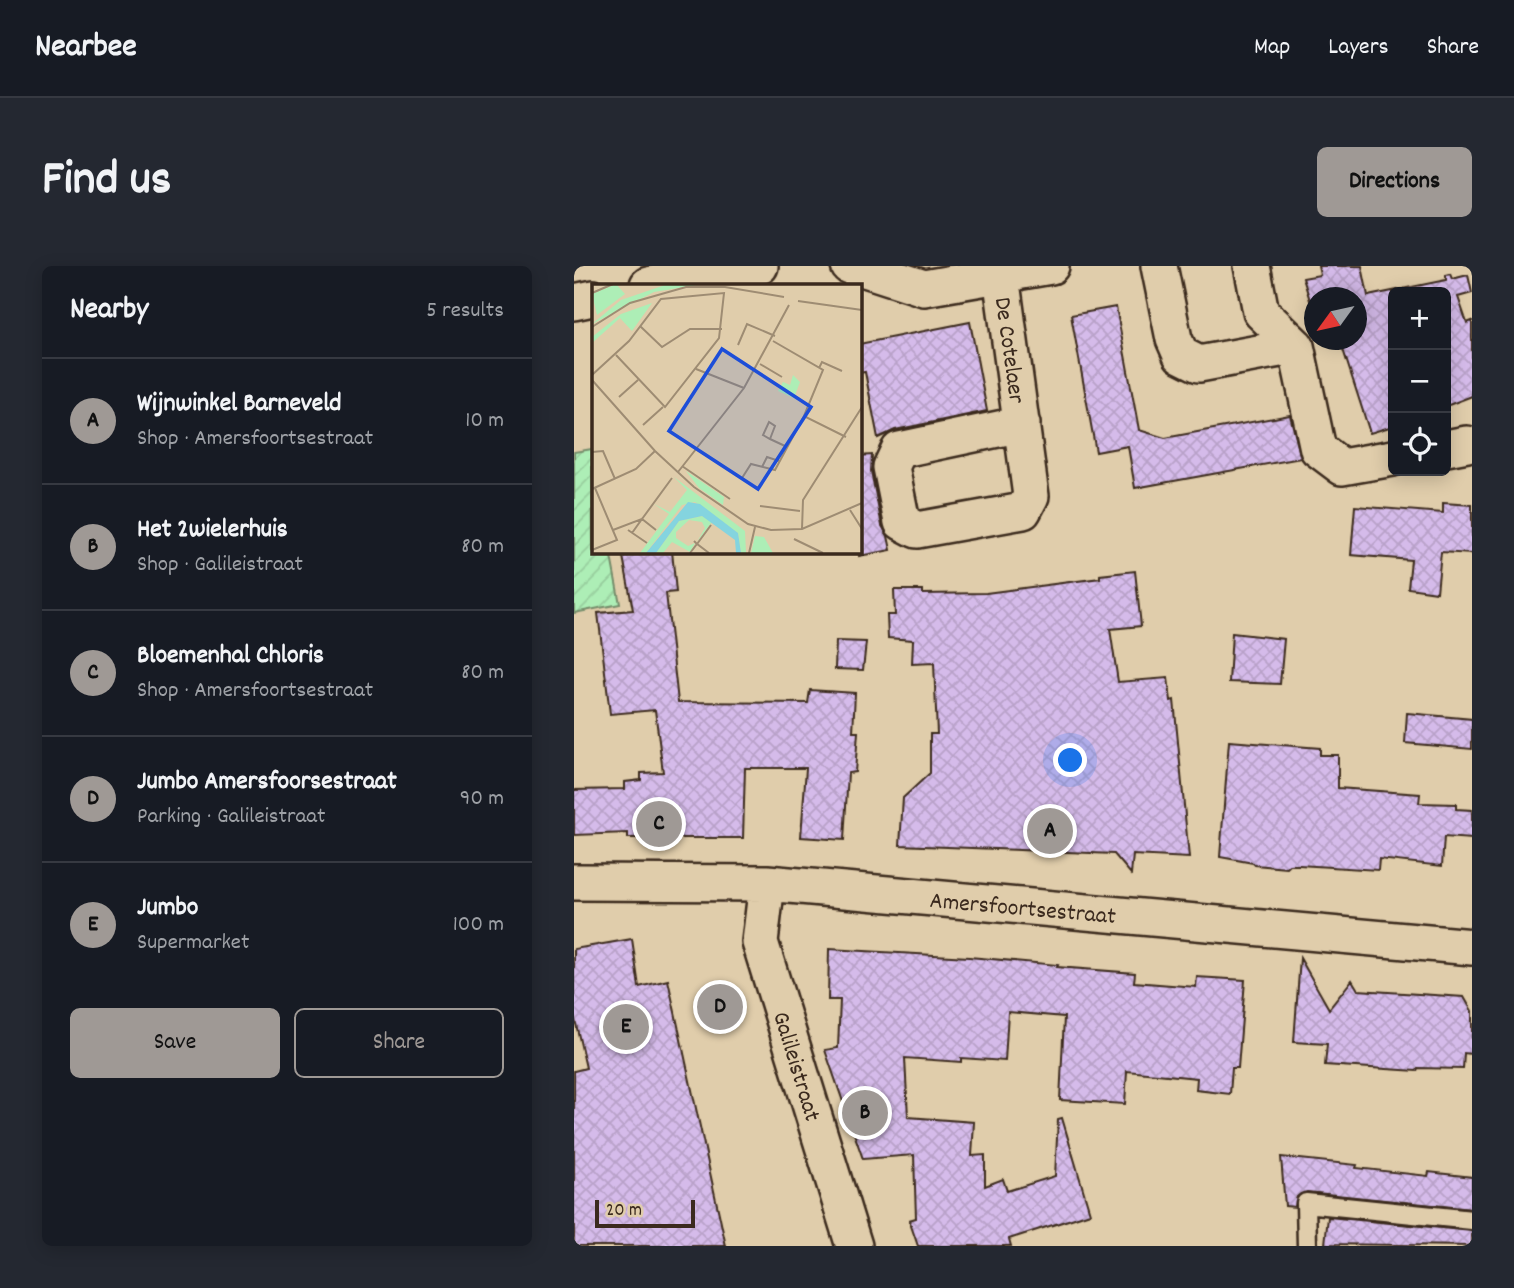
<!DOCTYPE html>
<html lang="en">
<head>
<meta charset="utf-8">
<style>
  body { margin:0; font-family:Dekko,sans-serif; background:#242831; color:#f1f3f6 }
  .controls { position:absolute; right:21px; top:21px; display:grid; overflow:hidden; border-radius:10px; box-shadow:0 4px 18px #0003 }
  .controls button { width:63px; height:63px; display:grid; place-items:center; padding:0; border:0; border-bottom:2px solid #363941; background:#171b24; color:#f1f3f6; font:35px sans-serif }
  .compass { position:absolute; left:730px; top:21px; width:63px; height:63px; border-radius:50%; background:#171b24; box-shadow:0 4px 18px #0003; rotate:237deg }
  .scale { position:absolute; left:21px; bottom:18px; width:100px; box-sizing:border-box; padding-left:7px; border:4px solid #3b2a1e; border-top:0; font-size:19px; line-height:24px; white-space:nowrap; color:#3b2a1e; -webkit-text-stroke:5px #e0cdab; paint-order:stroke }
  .you { position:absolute; left:497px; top:495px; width:24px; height:24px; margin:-18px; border:5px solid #fff; border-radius:50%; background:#1a73e8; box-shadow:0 0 0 10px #1a73e833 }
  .badge { display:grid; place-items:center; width:46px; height:46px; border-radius:50%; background:#9f9995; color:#111; font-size:23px; font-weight:700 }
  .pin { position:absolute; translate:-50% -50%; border:4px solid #fff; box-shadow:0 2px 7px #0006 }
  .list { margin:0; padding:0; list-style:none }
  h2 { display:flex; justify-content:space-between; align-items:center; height:91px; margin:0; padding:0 28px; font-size:30px }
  h2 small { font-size:23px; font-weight:400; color:#9ea1a6 }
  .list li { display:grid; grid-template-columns:46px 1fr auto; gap:21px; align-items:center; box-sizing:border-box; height:126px; padding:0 28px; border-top:2px solid #363941 }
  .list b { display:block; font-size:26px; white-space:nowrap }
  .list p { margin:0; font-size:23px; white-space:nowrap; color:#9ea1a6 }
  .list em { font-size:23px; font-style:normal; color:#9ea1a6 }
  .actions { display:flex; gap:14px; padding:21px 28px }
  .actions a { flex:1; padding:16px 0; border:2px solid #9f9995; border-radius:10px; text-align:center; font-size:24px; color:#9f9995 }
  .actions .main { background:#9f9995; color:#111 }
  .icon { flex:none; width:38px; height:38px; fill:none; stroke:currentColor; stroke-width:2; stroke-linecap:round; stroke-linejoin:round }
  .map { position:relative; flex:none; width:898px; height:980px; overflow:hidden; border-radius:10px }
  header { display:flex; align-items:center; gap:42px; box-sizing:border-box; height:98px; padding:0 35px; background:#171b24; border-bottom:2px solid #363941 }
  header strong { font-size:33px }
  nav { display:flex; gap:38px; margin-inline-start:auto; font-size:24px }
  .intro { display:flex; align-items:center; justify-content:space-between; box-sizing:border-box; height:168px; padding:0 42px }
  h1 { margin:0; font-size:49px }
  .button { padding:18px 32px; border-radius:10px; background:#9f9995; color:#111; font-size:24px; font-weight:700 }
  main { display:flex; gap:42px; padding:0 42px }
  aside { flex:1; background:#171b24; border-radius:10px; box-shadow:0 4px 18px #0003 }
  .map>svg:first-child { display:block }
  .garden { fill:url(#garden-furrows); stroke:#748c6a; stroke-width:2 }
  .building { fill:url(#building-cross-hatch); stroke:#3b2a1e; stroke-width:2 }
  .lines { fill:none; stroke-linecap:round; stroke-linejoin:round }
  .service-casing { stroke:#3b2a1e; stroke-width:23 }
  .minor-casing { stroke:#3b2a1e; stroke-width:40 }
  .service { stroke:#e0cdab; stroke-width:18 }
  .minor { stroke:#e0cdab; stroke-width:35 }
  .labels { text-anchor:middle; stroke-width:6; stroke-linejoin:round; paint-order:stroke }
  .street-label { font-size:24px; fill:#3b2a1e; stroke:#e0cdab }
  .inset-road { fill:none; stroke:#9e8c73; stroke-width:2 }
  .view { fill:#1d4ed8; fill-opacity:0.15; stroke:#1d4ed8; stroke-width:3.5 }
  .inset-edge { fill:none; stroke:#3b2a1e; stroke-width:3.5 }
</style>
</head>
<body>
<header>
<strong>Nearbee</strong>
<nav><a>Map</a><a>Layers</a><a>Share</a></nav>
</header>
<div class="intro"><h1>Find us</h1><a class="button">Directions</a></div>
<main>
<aside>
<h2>Nearby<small>5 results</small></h2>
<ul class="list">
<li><span class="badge">A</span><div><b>Wijnwinkel Barneveld</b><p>Shop · Amersfoortsestraat</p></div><em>10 m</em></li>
<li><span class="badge">B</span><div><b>Het 2wielerhuis</b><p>Shop · Galileistraat</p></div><em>80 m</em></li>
<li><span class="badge">C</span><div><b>Bloemenhal Chloris</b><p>Shop · Amersfoortsestraat</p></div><em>80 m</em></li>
<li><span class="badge">D</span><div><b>Jumbo Amersfoorsestraat</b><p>Parking · Galileistraat</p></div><em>90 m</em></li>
<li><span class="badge">E</span><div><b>Jumbo</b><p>Supermarket</p></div><em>100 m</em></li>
</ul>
<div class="actions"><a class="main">Save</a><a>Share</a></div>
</aside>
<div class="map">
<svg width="898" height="980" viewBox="0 0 898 980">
  <defs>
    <pattern id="garden-furrows" width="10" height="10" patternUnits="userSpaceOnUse" patternTransform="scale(1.75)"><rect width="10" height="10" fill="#adeeb6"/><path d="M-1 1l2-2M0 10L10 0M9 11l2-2" fill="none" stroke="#96cc9c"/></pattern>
    <pattern id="building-cross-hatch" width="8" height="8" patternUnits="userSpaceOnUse" patternTransform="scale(1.75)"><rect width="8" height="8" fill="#d5bbea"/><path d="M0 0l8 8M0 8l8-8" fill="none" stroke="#b8a1c8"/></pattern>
  </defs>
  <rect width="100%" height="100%" fill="#e0cdab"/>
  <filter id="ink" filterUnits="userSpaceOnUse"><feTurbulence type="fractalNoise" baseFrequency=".0143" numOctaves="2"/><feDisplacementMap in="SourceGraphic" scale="14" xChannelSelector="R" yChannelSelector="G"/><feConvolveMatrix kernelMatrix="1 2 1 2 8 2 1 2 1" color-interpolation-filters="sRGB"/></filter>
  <g filter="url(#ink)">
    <path class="garden" d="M18,183l1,102h17l10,53 -46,9v-161z"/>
    <path class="building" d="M744,0h44l6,30 78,-16v-5l4,-1 2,5 16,-4 4,18 -14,4 9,26 5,-2v75l-26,10v-114h-53v134l-23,7 -30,-93h16v-42h-42v15l-11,-35 17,-3z
      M542,41l23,123 26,8 125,-23 11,43 -166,30 -7,-42 -32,6 -25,-137z
      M396,56l17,89 -92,19 -17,8 -13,-66 -6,1v-29z
      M298,189l-1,16 11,55 6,10 3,14 -32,6v-100z
      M869,237l29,2v49l-31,-2 -4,40 -29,-4 3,-28 -60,-5 4,-49 88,7z
      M48,285h50l4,41 -10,1 12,109 130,1 2,-13 45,3 -2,39h5l-3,40 -7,1 -4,67 -43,-3 5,-69h-61l-2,70h-115v-5l-54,2v-45l51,-1v-7l16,-2v-7l22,-1 -8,-62 -45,4 -12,-101 35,-3z
      M561,305l6,55 -31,3 8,53 50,-4 3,23 3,-1 15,158 -56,-3 -2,19 -17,-20 -214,-9 3,-47 27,-25v-39h7l-3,-71 -22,1 1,-24 -25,-2 -1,-23h8l-1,-25h29v4l63,-1 114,-15v-3z
      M658,367l52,6 -4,45 -51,-2z
      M262,375l30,1 -3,28 -28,-1z
      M833,447l65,6v30l-67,-6z
      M655,475l91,7v7h18v33l82,6 -1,9 37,1v5l16,1v29l-28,-2 -2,29 -63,-7 -1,11 -79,-5h-9l-3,3 -32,-3 -2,-2 -33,-6z
      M58,673l7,48 29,-7 58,266h-152v-175l12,-3 -12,-53v-66z
      M255,683l140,8 89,8 -1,2 78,6 -1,9 62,5 1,-10 48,3 -7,88h-6l-2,26 -34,-4 1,-12 -70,-7 -2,33 -65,-4 4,-83 -56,-5 -3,49 -44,-3v4l-56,-4 3,59 66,5 -2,34 13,-1v31l18,-7 4,12 48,-15 3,-57 4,-1 28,95 -81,26 2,7h-93l-9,-26 7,-2 -2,-63 -51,4 -38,-109 13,-2 2,-48h-12z
      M726,692l29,51 23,-29 6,10 106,7 8,14v43l-8,-1 -1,16 -45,-1 -1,3 -92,-6 2,-21 -33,-2z
      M707,891l76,8 -1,3 72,8 1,-4 43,5v32l-165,-17 -10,5 -2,10 -10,-1z
      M754,951l144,14v15l-147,-2z"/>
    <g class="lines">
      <defs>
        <path id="service" d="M733,980l-1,-43 166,17"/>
        <path id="minor" d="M101,0l3,12 82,-12
          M275,0l16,3 59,19 127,-22
          M585,0l15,73 7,16 18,9 97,-18
          M678,0l9,46 35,34 22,103 24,18 51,-9
          M427,9l30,221 -8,15 -106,19 -15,-8 -11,-55 8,-17 123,-26
          M74,19l30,-7
          M0,36l19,-4
          M872,182l21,-4
          M0,616l193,1 705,64
          M193,617l-7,59 94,304"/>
      </defs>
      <use href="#service" class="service-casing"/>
      <use href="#minor" class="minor-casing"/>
      <use href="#service" class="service"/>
      <use href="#minor" class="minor"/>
    </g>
  </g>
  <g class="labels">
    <g class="street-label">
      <text transform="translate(437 84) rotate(82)" y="8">De Cotelaer</text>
      <text transform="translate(449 641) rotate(5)" y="8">Amersfoortsestraat</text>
      <text transform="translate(224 800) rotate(73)" y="8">Galileistraat</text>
    </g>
  </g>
  <g transform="translate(18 18)">
    <rect width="270" height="270" fill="#e0cdab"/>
    <path d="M24,0l9,10 -28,21 -5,-21zM76,0h35l-49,8 -62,32 29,-24zM60,19l-20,28 -12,-13 -28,25v-6l29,-23zM94,187l38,26 -1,8 -24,-17zM82,193l71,54 1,22h-5l-3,-20 -43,-31 -13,3 -36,48h-6l29,-39 -15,-10 16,8 17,-22zM110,232l10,6 -15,20 8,-14 -3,-6 -13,-2 -13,12v6l12,8 7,-3 -5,9 -18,-10 -9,11h-7l23,-32zM163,252l9,1 9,16h-22z" fill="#adeeb6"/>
    <path d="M201,91l7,7 -6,16 -16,-7 5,-9 7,3z" fill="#adeeb6"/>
    <path d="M96,218l12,2 38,29 3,20h-5l-1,-13 -33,-24 -23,5 -23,32h-10z" fill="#84d4df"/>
    <path class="inset-road" d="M0,9l21,-9M206,17l64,9M48,42l22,21 28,-18h32M0,43l38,-24 56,-16h39l59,10M181,57l50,29 -19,46M146,61l9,-21 28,12M168,80l22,13M227,84l3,-6 20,9M104,85l48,19M0,91l37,-34 32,-42 63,-6 -5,45 -54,69 -49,-52M0,96l63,71 39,36 54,37 23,6 31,-1 60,-26M27,113l19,-17M51,141l20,-18M178,155l5,-13 -6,-4 -6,13 7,4 15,7M0,168l11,-1 12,28M90,182l48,33M170,183l5,-10 12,4M86,188l66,-84 45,-83M150,194l9,-14 24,6 29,-54 42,21M0,205l44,-20 19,-18M168,222l40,5M258,226l12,19M210,245l1,-29 59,-93M21,246l29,-11 30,-41M36,246l19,13M40,249l10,-14 14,11M202,255l29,14M102,257l3,3 14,-19M0,266l25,-10 -22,-52M98,269l7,-9 12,9M157,269l6,-26"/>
    <path class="view" d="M130,65l89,58 -53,82 -89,-58z"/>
    <rect width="270" height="270" class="inset-edge"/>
  </g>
</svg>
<div class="controls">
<button>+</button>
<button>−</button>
<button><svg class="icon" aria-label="locate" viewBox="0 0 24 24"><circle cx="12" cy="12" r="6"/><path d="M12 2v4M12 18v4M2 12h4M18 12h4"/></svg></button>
</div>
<svg class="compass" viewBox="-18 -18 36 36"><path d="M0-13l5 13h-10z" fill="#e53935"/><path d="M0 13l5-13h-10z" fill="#9ea1a6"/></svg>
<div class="scale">20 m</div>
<div class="you"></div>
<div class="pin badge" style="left:476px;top:565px">A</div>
<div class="pin badge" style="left:291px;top:847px">B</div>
<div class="pin badge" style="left:85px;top:558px">C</div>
<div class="pin badge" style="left:146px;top:741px">D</div>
<div class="pin badge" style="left:52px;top:761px">E</div>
</div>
</main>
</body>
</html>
